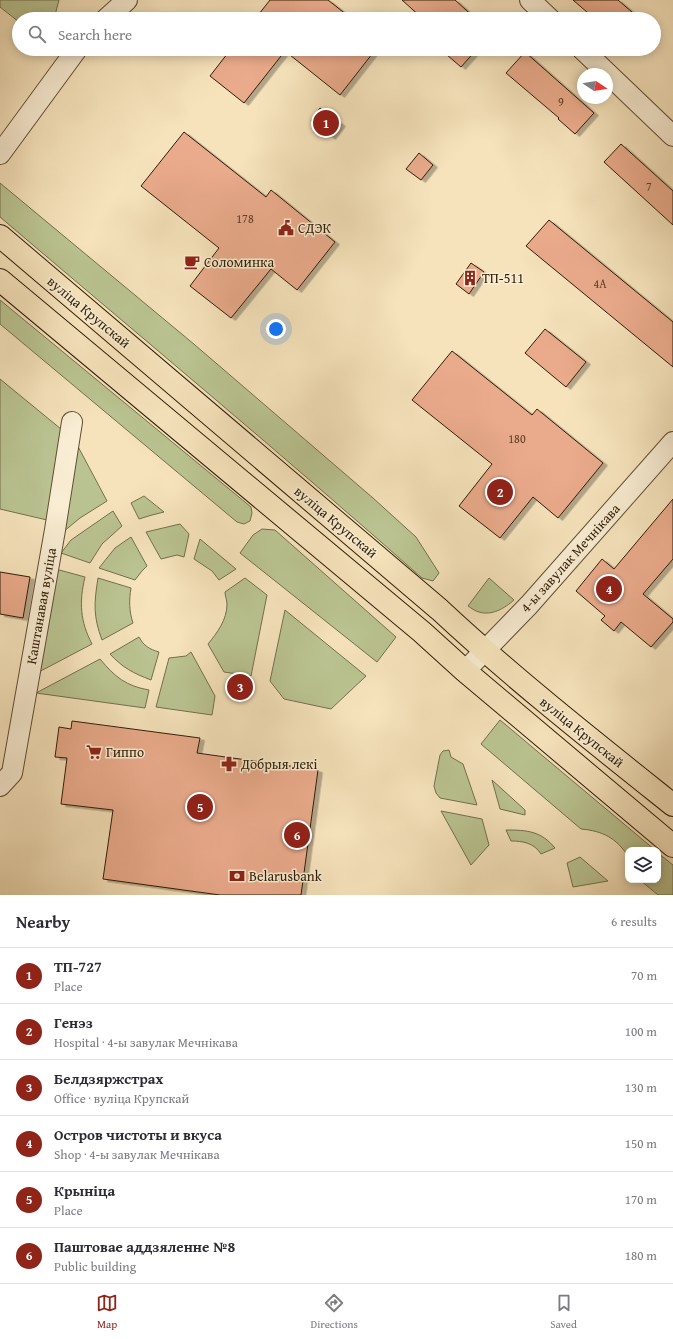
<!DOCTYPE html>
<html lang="en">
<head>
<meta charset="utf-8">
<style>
  body { margin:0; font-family:"Gentium Book Plus",serif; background:#f7f7f7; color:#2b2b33 }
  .controls { position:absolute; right:12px; bottom:12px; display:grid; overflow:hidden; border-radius:8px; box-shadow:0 2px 10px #0003 }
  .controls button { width:36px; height:36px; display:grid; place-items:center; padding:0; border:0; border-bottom:1px solid #e1e1e2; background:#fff; color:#2b2b33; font:20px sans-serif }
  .compass { position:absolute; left:577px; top:68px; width:36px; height:36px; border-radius:50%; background:#fff; box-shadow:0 2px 10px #0003; rotate:102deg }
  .you { position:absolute; left:276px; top:329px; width:14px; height:14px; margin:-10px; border:3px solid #fff; border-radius:50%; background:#1a73e8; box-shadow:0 0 0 6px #1a73e833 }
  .badge { display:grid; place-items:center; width:26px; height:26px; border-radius:50%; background:#8f2418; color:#fff; font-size:13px; font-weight:700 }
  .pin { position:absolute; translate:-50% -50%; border:2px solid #fff; box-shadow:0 1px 4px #0006 }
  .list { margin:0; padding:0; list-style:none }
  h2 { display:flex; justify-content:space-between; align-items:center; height:52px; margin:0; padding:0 16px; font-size:17px }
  h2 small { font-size:13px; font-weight:400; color:#7c7c81 }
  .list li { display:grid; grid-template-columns:26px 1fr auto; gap:12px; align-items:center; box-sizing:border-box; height:56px; padding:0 16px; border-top:1px solid #e1e1e2 }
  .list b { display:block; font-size:15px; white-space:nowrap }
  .list p { margin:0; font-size:13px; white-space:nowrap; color:#7c7c81 }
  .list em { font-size:13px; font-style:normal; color:#7c7c81 }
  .icon { flex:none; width:22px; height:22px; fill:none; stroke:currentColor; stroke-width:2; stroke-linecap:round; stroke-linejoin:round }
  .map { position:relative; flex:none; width:673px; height:895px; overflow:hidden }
  .search { position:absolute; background:#fff; box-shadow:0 2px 10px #0003; left:12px; right:12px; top:12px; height:44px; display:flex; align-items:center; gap:10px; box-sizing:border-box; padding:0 14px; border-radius:22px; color:#7c7c81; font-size:15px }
  .sheet { height:388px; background:#fff }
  nav { display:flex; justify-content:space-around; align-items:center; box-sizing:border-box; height:56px; border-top:1px solid #e1e1e2; background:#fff; font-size:11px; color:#7c7c81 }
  nav a { display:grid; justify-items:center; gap:2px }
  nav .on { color:#8f2418 }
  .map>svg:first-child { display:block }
  .green { fill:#bac492; stroke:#74704b }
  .building { fill:#eaab8c; stroke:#2f1d04; filter:url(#shadow) }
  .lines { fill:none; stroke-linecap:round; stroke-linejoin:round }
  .street-casing { stroke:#614e32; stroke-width:22 }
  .primary-casing { stroke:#2f1d04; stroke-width:24 }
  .street { stroke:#f9edd3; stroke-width:20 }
  .primary { stroke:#f6e3bc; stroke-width:22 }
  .labels { text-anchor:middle; stroke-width:3; stroke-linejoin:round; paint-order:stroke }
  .number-label { font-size:12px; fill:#5e4026 }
  .poi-label { font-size:14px; fill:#2f1d04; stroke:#f9edd3; text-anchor:start }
  .street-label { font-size:14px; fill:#2f1d04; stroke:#f9edd3 }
</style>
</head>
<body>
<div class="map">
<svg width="673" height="895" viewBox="0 0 673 895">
  <defs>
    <filter id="shadow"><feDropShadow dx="4.5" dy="2.5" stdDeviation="0" flood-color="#0004"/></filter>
  </defs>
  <rect width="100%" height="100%" fill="#f6e3bc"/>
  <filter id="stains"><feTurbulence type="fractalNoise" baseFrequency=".005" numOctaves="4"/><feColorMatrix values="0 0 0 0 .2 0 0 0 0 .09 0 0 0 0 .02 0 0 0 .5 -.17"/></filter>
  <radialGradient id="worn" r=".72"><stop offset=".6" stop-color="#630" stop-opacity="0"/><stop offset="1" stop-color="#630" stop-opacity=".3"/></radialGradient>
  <path class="green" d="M0,0h59l-5,19h-35v3l-19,-15z
    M0,183l195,162 178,153 43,39 23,36 -6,8 -11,-3c-139,-123 -281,-241 -422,-361z
    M0,300l251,207 1,6 -2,8 -6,3 -7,-2 -237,-198z
    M0,379l61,50 -14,91 -47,-11z
    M74,439l33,62 -27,17 -17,14z
    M144,496l20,16 -12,3 -13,4 -8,-16z
    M113,511l9,15 -20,18 -12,19 -29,-10 10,-13z
    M180,524l9,10 -5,23 -7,-2 -16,4 -15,-27z
    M262,529l13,1 121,107 -19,25 -137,-109 13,-18z
    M131,537l16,29 -5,5 -7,9 -36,-12 16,-20z
    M200,539l36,30 -17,11 -7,-9 -18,-12z
    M52,568l33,9c-6,25 -5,44 7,67l-57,30z
    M98,578l33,10c-2,12 -2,23 2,35l-31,17c-9,-24 -8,-37 -4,-62z
    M245,578l22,17 -16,81 -27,-4 -16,-28c9,-11 19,-24 19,-40 0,-4 -2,-8 -2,-12z
    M489,578l25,22c-9,8 -22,16 -35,12 -4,-1 -8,-4 -11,-6z
    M285,610l81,66 -35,33 -47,-10 -14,-18z
    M139,637c5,9 10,12 20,15l-8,28c-18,-7 -28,-12 -41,-26z
    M191,652l24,44 -3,19 -56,-8 13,-49 17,-2z
    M100,659c15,18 26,27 49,31l-4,18 -109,-15z
    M500,720l155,130h-27v6c-12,-18 -25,-25 -47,-27l-100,-85z
    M449,750l2,7 12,7 14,41 -37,-7 -4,-5 -2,-7 6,-31 3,-4z
    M492,780l33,30v5l-25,-6z
    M441,811l41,8 7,26 -18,20z
    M506,830c21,0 35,1 49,18l-14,6c-7,-11 -18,-13 -30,-13z
    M658,853l15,12v30h-15l-18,-15h18z
    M580,857l28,24 -35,6 -6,-24z"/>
  <path class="building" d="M270,0h58l24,19h-97z
    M402,0h53l21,19h-53z
    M573,0h45l22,19h-45z
    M231,49h145l-36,46 -55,-44 -41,52 -34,-27z
    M440,49h37l-16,18z
    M525,52l69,61 -19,21 -17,-15 1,-1 -53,-45z
    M320,108l21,16 -10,13 -20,-16z
    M184,132l82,65 5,-7 64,52 -38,48 -26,-21 -40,49 -41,-32 29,-38 -78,-62z
    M621,144l52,47v34l-69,-63z
    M419,153l14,12 -12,15 -15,-11z
    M549,220l124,102v45l-147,-121z
    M471,263l13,9 -15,22 -13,-10z
    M545,329l41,33 -20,25 -41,-34z
    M452,351l80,64 5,-6 66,54 -45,55 -25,-21 -33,41 -41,-32 33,-42 -80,-64z
    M673,499v60l-30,35 30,25v3l-22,25 -30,-25 -7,9 -13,-11 4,-4 -29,-25 26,-32 12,10z
    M0,572l30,5 -7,41 -23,-4z
    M72,721l128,17 -3,15 121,17 -17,125h-81l-117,-16 10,-69 -52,-6 6,-46 -12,-1 4,-30 12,2z"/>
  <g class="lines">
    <defs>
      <path id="street" d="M530,0l20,19
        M106,19l21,-19
        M582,49l91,87
        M0,154l77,-105
        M465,671l64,-66 144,-163
        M0,786l12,-13 43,-243 17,-108"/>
      <path id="primary" d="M0,236l440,374c74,69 154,132 233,195
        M0,280l422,352 43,39 208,175"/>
    </defs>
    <use href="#street" class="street-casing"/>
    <use href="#primary" class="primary-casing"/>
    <use href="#street" class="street"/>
    <use href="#primary" class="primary"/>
  </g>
  <defs>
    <symbol id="civic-bare" viewBox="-9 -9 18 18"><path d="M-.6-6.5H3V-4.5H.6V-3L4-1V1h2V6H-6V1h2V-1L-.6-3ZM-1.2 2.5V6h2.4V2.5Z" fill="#8f2418" stroke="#f9edd3" stroke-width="2.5" paint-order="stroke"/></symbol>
    <symbol id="cafe-bare" viewBox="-9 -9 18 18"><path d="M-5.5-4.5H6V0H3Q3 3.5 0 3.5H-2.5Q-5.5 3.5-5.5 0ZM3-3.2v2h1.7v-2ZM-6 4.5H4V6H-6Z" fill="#8f2418" stroke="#f9edd3" stroke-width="2.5" paint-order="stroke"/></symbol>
    <symbol id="building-bare" viewBox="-9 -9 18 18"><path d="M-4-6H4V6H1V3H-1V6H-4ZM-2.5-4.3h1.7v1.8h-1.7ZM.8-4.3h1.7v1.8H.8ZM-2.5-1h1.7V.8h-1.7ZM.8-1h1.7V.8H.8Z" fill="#8f2418" stroke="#f9edd3" stroke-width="2.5" paint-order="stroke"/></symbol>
    <symbol id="supermarket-bare" viewBox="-9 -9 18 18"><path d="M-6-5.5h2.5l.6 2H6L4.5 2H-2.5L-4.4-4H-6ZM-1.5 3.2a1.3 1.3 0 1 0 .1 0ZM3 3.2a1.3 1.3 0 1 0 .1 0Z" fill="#8f2418" stroke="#f9edd3" stroke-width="2.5" paint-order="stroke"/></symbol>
    <symbol id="pharmacy-bare" viewBox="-9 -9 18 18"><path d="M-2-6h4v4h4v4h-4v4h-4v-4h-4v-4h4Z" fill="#8f2418" stroke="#f9edd3" stroke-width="2.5" paint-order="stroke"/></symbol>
    <symbol id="bank-bare" viewBox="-9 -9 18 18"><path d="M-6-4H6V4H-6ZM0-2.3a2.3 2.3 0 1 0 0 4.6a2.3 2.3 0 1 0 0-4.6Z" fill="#8f2418" stroke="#f9edd3" stroke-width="2.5" paint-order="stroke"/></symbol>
  </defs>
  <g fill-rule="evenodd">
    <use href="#civic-bare" x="275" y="217" width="22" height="22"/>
    <use href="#cafe-bare" x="181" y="251" width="22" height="22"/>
    <use href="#building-bare" x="459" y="267" width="22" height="22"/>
    <use href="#supermarket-bare" x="83" y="741" width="22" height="22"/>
    <use href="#pharmacy-bare" x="218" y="753" width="22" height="22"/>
    <use href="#bank-bare" x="226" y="865" width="22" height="22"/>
  </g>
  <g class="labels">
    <g class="number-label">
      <text x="561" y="106">9</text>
      <text x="649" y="191">7</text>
      <text x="245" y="223">178</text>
      <text x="600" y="288">4А</text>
      <text x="517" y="443">180</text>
    </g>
    <g class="poi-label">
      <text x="298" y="233">СДЭК</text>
      <text x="204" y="267">Соломинка</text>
      <text x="482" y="283">ТП-511</text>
      <text x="106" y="757">Гиппо</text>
      <text x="241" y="769">Добрыя лекі</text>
      <text x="249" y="881">Belarusbank</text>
    </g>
    <g class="street-label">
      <text transform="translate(89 312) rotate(40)" y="5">вуліца Крупскай</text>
      <text transform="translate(336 522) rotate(40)" y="5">вуліца Крупскай</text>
      <text transform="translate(570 558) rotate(-48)" y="5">4-ы завулак Мечнікава</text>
      <text transform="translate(41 606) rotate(-80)" y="5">Каштанавая вуліца</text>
      <text transform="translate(582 732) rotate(39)" y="5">вуліца Крупскай</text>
    </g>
  </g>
  <rect width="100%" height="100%" filter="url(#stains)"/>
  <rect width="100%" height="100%" fill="url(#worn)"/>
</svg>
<div class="controls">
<button><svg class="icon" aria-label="layers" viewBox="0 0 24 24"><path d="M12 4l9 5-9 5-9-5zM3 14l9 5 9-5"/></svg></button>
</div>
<svg class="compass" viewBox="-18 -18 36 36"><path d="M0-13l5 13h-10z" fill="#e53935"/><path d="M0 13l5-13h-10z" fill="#7c7c81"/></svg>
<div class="you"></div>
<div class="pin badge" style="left:326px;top:123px">1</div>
<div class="pin badge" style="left:500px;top:492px">2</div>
<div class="pin badge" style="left:240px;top:687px">3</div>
<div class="pin badge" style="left:609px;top:589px">4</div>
<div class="pin badge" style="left:200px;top:807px">5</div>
<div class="pin badge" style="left:297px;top:835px">6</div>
<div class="search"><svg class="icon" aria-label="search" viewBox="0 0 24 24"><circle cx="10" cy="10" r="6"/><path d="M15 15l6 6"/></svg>Search here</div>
</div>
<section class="sheet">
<h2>Nearby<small>6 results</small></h2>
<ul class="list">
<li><span class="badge">1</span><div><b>ТП-727</b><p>Place</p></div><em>70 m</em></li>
<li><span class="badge">2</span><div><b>Генэз</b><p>Hospital · 4-ы завулак Мечнікава</p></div><em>100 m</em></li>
<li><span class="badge">3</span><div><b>Белдзяржстрах</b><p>Office · вуліца Крупскай</p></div><em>130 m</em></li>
<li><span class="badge">4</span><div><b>Остров чистоты и вкуса</b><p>Shop · 4-ы завулак Мечнікава</p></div><em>150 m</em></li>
<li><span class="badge">5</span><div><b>Крыніца</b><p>Place</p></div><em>170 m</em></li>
<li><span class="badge">6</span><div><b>Паштовае аддзяленне №8</b><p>Public building</p></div><em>180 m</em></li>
</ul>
</section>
<nav>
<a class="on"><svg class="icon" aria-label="map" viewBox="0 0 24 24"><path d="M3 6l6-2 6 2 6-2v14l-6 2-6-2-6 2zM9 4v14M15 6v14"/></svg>Map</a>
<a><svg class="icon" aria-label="directions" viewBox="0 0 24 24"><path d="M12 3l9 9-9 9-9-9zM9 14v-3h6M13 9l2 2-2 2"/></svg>Directions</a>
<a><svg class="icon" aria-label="saved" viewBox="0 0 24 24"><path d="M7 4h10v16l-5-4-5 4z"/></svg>Saved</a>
</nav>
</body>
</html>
